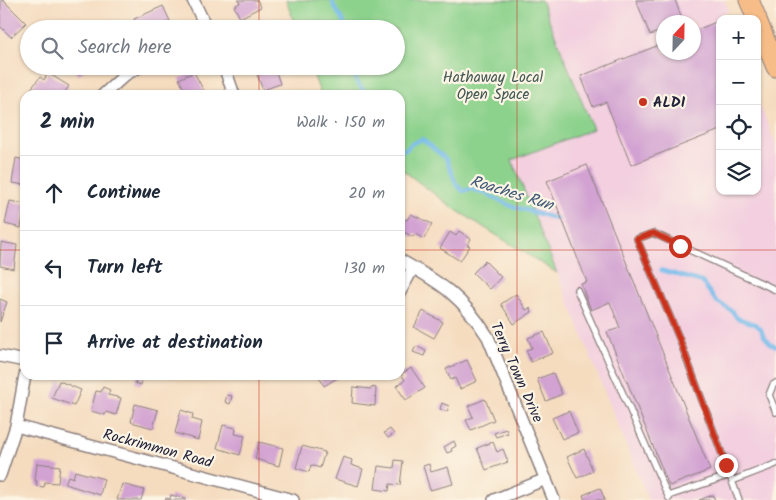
<!DOCTYPE html>
<html lang="en">
<head>
<meta charset="utf-8">
<style>
  body { margin:0; font-family:Kalam,sans-serif; background:#f6f6f7; color:#1f2937 }
  .controls { position:absolute; right:15px; top:15px; display:grid; overflow:hidden; border-radius:10px; box-shadow:0 1px 4px #0004 }
  .controls button { width:45px; height:45px; display:grid; place-items:center; padding:0; border:0; border-bottom:1px solid #e0e1e3; background:#fff; color:#1f2937; font:25px sans-serif }
  .compass { position:absolute; left:656px; top:15px; width:45px; height:45px; border-radius:50%; background:#fff; box-shadow:0 1px 4px #0004; rotate:22deg }
  .stop { position:absolute; width:15px; height:15px; margin:-11px; border:4px solid #c8321e; border-radius:50%; background:#fff }
  .stop.end { background:#c8321e; border-color:#fff; box-shadow:0 1px 5px #0008 }
  .list { margin:0; padding:0; list-style:none }
  h2 { display:flex; justify-content:space-between; align-items:center; height:65px; margin:0; padding:0 20px; font-size:21px }
  h2 small { font-size:16px; font-weight:400; color:#747a83 }
  .list li { display:grid; grid-template-columns:32px 1fr auto; gap:15px; align-items:center; box-sizing:border-box; height:75px; padding:0 20px; border-top:1px solid #e0e1e3 }
  .list b { display:block; font-size:19px; white-space:nowrap }
  .list em { font-size:16px; font-style:normal; color:#747a83 }
  .icon { flex:none; width:28px; height:28px; fill:none; stroke:currentColor; stroke-width:2; stroke-linecap:round; stroke-linejoin:round }
  .map { position:relative; flex:none; width:776px; height:500px; overflow:hidden }
  .search { position:absolute; background:#fff; box-shadow:0 1px 4px #0004; left:20px; top:20px; width:385px; height:55px; display:flex; align-items:center; gap:12px; box-sizing:border-box; padding:0 18px; border-radius:28px; color:#747a83; font-size:19px }
  .panel { position:absolute; background:#fff; box-shadow:0 1px 4px #0004; left:20px; top:90px; width:385px; height:290px; border-radius:15px }
  .map>svg:first-child { display:block }
  .built { fill:#f3cfdf; fill-rule:evenodd }
  .green { fill:#8cd28c; stroke:#577a64 }
  .lines { fill:none; stroke-linecap:round; stroke-linejoin:round }
  .stream { stroke:#76bbec; stroke-width:4 }
  .building { fill:#d2a2d2 }
  .service-casing { stroke:#8c7f7d; stroke-width:8 }
  .minor-casing { stroke:#8c7f7d; stroke-width:14 }
  .primary-casing { stroke:#8c7f7d; stroke-width:21 }
  .service { stroke:#fff; stroke-width:5.5 }
  .minor { stroke:#fff; stroke-width:11 }
  .primary { stroke:#f7bd88; stroke-width:19 }
  .route { stroke:#c8321e; stroke-width:6 }
  .grid { fill:none; stroke:#c8321e; stroke-width:1; stroke-opacity:0.55 }
  .poi-dot { fill:#c8321e; stroke:#fcf5e5; stroke-width:2 }
  .labels { text-anchor:middle; stroke-width:4.5; stroke-linejoin:round; paint-order:stroke }
  .park-label { font-size:15px; fill:#425753; stroke:#fcf5e5 }
  .poi-label { font-size:15px; font-weight:bold; fill:#22223b; stroke:#fcf5e5; text-anchor:start }
  .street-label { font-size:15px; fill:#22223b; stroke:#fcf5e5 }
  .water-label { font-size:16px; font-style:italic; fill:#3f5879; stroke:#fcf5e5 }
</style>
</head>
<body>
<div class="map">
<svg width="776" height="500" viewBox="0 0 776 500">
  <rect width="100%" height="100%" fill="#fcf5e5"/>
  <filter id="ink" filterUnits="userSpaceOnUse"><feTurbulence type="fractalNoise" baseFrequency=".02" numOctaves="2"/><feDisplacementMap in="SourceGraphic" scale="10" xChannelSelector="R" yChannelSelector="G"/><feConvolveMatrix kernelMatrix="1 2 1 2 8 2 1 2 1" color-interpolation-filters="sRGB"/></filter>
  <filter id="wash" filterUnits="userSpaceOnUse"><feTurbulence type="fractalNoise" baseFrequency=".0096" numOctaves="4" result="noise"/><feDisplacementMap in="SourceGraphic" scale="20" xChannelSelector="R" yChannelSelector="G"/><feGaussianBlur stdDeviation="1.12" result="paint"/><feColorMatrix in="noise" values="0 0 0 0 0 0 0 0 0 0 0 0 0 0 0 0 0 1.4 0 .05"/><feComposite in="paint" operator="in"/></filter>
  <g filter="url(#wash)">
    <rect width="100%" height="100%" fill="#f5dcbf"/>
    <path class="built" d="M541,0h184l4,11 -6,2 2,6h-5v172h37v-93l19,47v355h-128l-136,-340 81,-31zM664,22h30v30h-30z"/>
    <path class="green" d="M286,0h255l52,129 -81,31 45,113 -104,-65 -53,-40v-73h-79l-11,-29h86v-37h-99z"/>
    <g class="lines">
      <path class="stream" d="M332,0c2,11 12,18 13,29
        M355,66l1,15 11,14
        M400,149l6,1 5,-6 11,-5 24,20 10,25 7,7 8,-2 13,4 27,13 46,13
        M661,270l41,12 14,19 16,10 5,7 18,6 6,5 2,6 8,9 5,2"/>
    </g>
    <g id="blocks">
      <path class="building" d="M1,0h2l23,23 -15,14 -11,-11z
        M238,0h19l4,7 -21,11 -6,-12 6,-3z
        M636,0h39l8,22h-19v8l-14,5z
        M163,6l7,15 -18,8h-14l-4,-10z
        M117,22l5,7h-15z
        M716,22l4,8v100l-89,35 -25,-63 -13,5 -12,-31 83,-33v9h30v-21z
        M43,66h13l-6,6z
        M70,66h19l-10,9z
        M259,66h15l6,18 -17,6 -6,-15h1l-3,-7z
        M194,72l11,21 -5,2h-13l-8,-16z
        M48,73l21,13 -6,9 -7,-1 -1,1h-16l-8,-6 9,-12 4,3z
        M16,158l9,2v25l-13,-2z
        M587,165l123,305 -41,16 -62,-154 13,-4 -10,-26 -19,8 -10,-26 6,-2 -40,-101z
        M10,201l15,3 -4,24 -16,-4z
        M411,214l21,10 -8,15 -9,-5 -2,3 -13,-7 5,-11 2,1z
        M459,231l12,8 -4,6 3,1 -10,15 -20,-13 10,-16 6,4z
        M1,242l16,3 -3,24 -14,-3z
        M485,261l16,16 -11,12 -17,-16z
        M516,294l10,16 4,-2 2,4 -18,12 -13,-20z
        M0,299l7,3 -7,20z
        M423,311l20,11 -9,16 -20,-11z
        M544,332l9,21 -22,9 -5,-12 6,-2 -4,-10z
        M416,346l10,5 -2,5 -11,-4z
        M467,360l10,21 -17,8 -5,-11 -4,2 -5,-11z
        M411,368l14,20 -19,12 -10,-14 9,-6 -4,-6z
        M553,373l9,21 -16,7 -9,-22z
        M137,375l6,2 -2,8 -6,-2z
        M318,375h20l1,2 -15,9z
        M59,381l22,9 -7,16 -22,-8z
        M103,387l7,3 -2,5 13,3 -5,17 -10,-3 -1,3 -14,-4 5,-20 5,1z
        M353,387l18,2v-2l5,1 -1,18 -23,-3z
        M227,395l5,1 -2,8 -5,-2z
        M485,399l9,21 -23,10 -5,-10 7,-3 -5,-11z
        M442,403l7,3 -2,6 -7,-3z
        M135,404l23,6 -5,18 -22,-6z
        M181,410l12,4 -1,5 10,3 -4,18 -23,-7z
        M569,411l9,22 -16,6 -10,-21z
        M223,425l13,3 -1,6 10,2 -5,19 -23,-7z
        M390,429l4,5 -6,4 -4,-5z
        M506,429l2,4 -12,4 -2,-4z
        M454,441l2,5 -5,3 1,2 -5,2 -3,-6z
        M259,442l24,6 -4,18 -24,-7z
        M493,442l4,10 6,-3 5,13 -22,8 -9,-22z
        M302,446l23,6 -5,16 -9,-3 -2,7 -13,-4z
        M584,449l9,22 -16,7 -10,-21z
        M343,457l9,3 -1,5 12,4 -5,17 -23,-7z
        M395,460l8,1 -3,24 -10,-1 -1,7 -14,-2 3,-23 16,2z
        M37,463l23,3 -2,17 -13,-1 -1,5 -8,-1 1,-5h-2z
        M429,464l2,8 17,-5 5,17 -23,6 -7,-24z
        M75,471l29,8 -4,16 -35,-11 3,-8 5,2z
        M122,484l22,6 -3,10h-24z
        M600,488l5,12h-20l-2,-5z
        M171,495l15,4v1h-21l1,-2 4,1z
        M713,495l2,5h-16z"/>
    </g>
  </g>
  <g filter="url(#ink)">
    <use href="#blocks" fill-opacity="0" stroke="#8c7f7d" stroke-width="1"/>
    <g class="lines">
      <defs>
        <path id="service" d="M577,290l91,206
          M776,383l-3,2 -4,10 7,17
          M732,481l44,-17
          M669,498l-1,-2 62,-21
          M739,500l-60,-162 -42,-99 16,-6 123,57"/>
        <path id="minor" d="M193,0l14,29
          M224,66l10,29
          M103,95l22,-20 16,-9
          M400,260c41,23 62,36 88,77l66,163
          M400,292l13,-24
          M0,356l25,5
          M16,426l277,74
          M0,475l16,-49 9,-51
          M494,500l52,-21"/>
        <path id="primary" d="M749,0l8,19
          M757,20l19,47"/>
      </defs>
      <use href="#service" class="service-casing"/>
      <use href="#minor" class="minor-casing"/>
      <use href="#primary" class="primary-casing"/>
      <use href="#service" class="service"/>
      <use href="#minor" class="minor"/>
      <use href="#primary" class="primary"/>
    </g>
  </g>
  <g class="lines" filter="url(#ink)">
    <path class="route" d="M680,246l-27,-13 -16,6 42,99 47,127"/>
  </g>
  <path class="grid" d="M259,0v29M517,0v500M259,66v29M0,250h25M400,250h376M259,375v125"/>
  <circle class="poi-dot" cx="643" cy="102" r="5"/>
  <g class="labels">
    <g class="park-label">
      <text x="493" y="82">Hathaway Local<tspan x="493" dy="17">Open Space</tspan></text>
    </g>
    <g class="poi-label">
      <text x="653" y="107">ALDI</text>
    </g>
    <g class="street-label">
      <text transform="translate(517 372) rotate(66)" y="5">Terry Town Drive</text>
      <text transform="translate(158 448) rotate(15)" y="5">Rockrimmon Road</text>
    </g>
    <g class="water-label">
      <text transform="translate(512 192) rotate(17)" y="6">Roaches Run</text>
    </g>
  </g>
</svg>
<div class="controls">
<button>+</button>
<button>−</button>
<button><svg class="icon" aria-label="locate" viewBox="0 0 24 24"><circle cx="12" cy="12" r="6"/><path d="M12 2v4M12 18v4M2 12h4M18 12h4"/></svg></button>
<button><svg class="icon" aria-label="layers" viewBox="0 0 24 24"><path d="M12 4l9 5-9 5-9-5zM3 14l9 5 9-5"/></svg></button>
</div>
<svg class="compass" viewBox="-18 -18 36 36"><path d="M0-13l5 13h-10z" fill="#e53935"/><path d="M0 13l5-13h-10z" fill="#747a83"/></svg>
<div class="stop" style="left:680px;top:246px"></div>
<div class="stop end" style="left:726px;top:465px"></div>
<div class="search"><svg class="icon" aria-label="search" viewBox="0 0 24 24"><circle cx="10" cy="10" r="6"/><path d="M15 15l6 6"/></svg>Search here</div>
<section class="panel">
<h2>2 min<small>Walk · 150 m</small></h2>
<ul class="list">
<li><svg class="icon" aria-label="ahead" viewBox="0 0 24 24"><path d="M12 20V5M6 11l6-6 6 6"/></svg><div><b>Continue</b></div><em>20 m</em></li>
<li><svg class="icon" aria-label="left" viewBox="0 0 24 24"><path d="M17 20v-9H6M10 6l-5 5 5 5"/></svg><div><b>Turn left</b></div><em>130 m</em></li>
<li><svg class="icon" aria-label="arrive" viewBox="0 0 24 24"><path d="M6 21V4h12l-3 4 3 4H6"/></svg><div><b>Arrive at destination</b></div></li>
</ul>
</section>
</div>
</body>
</html>
